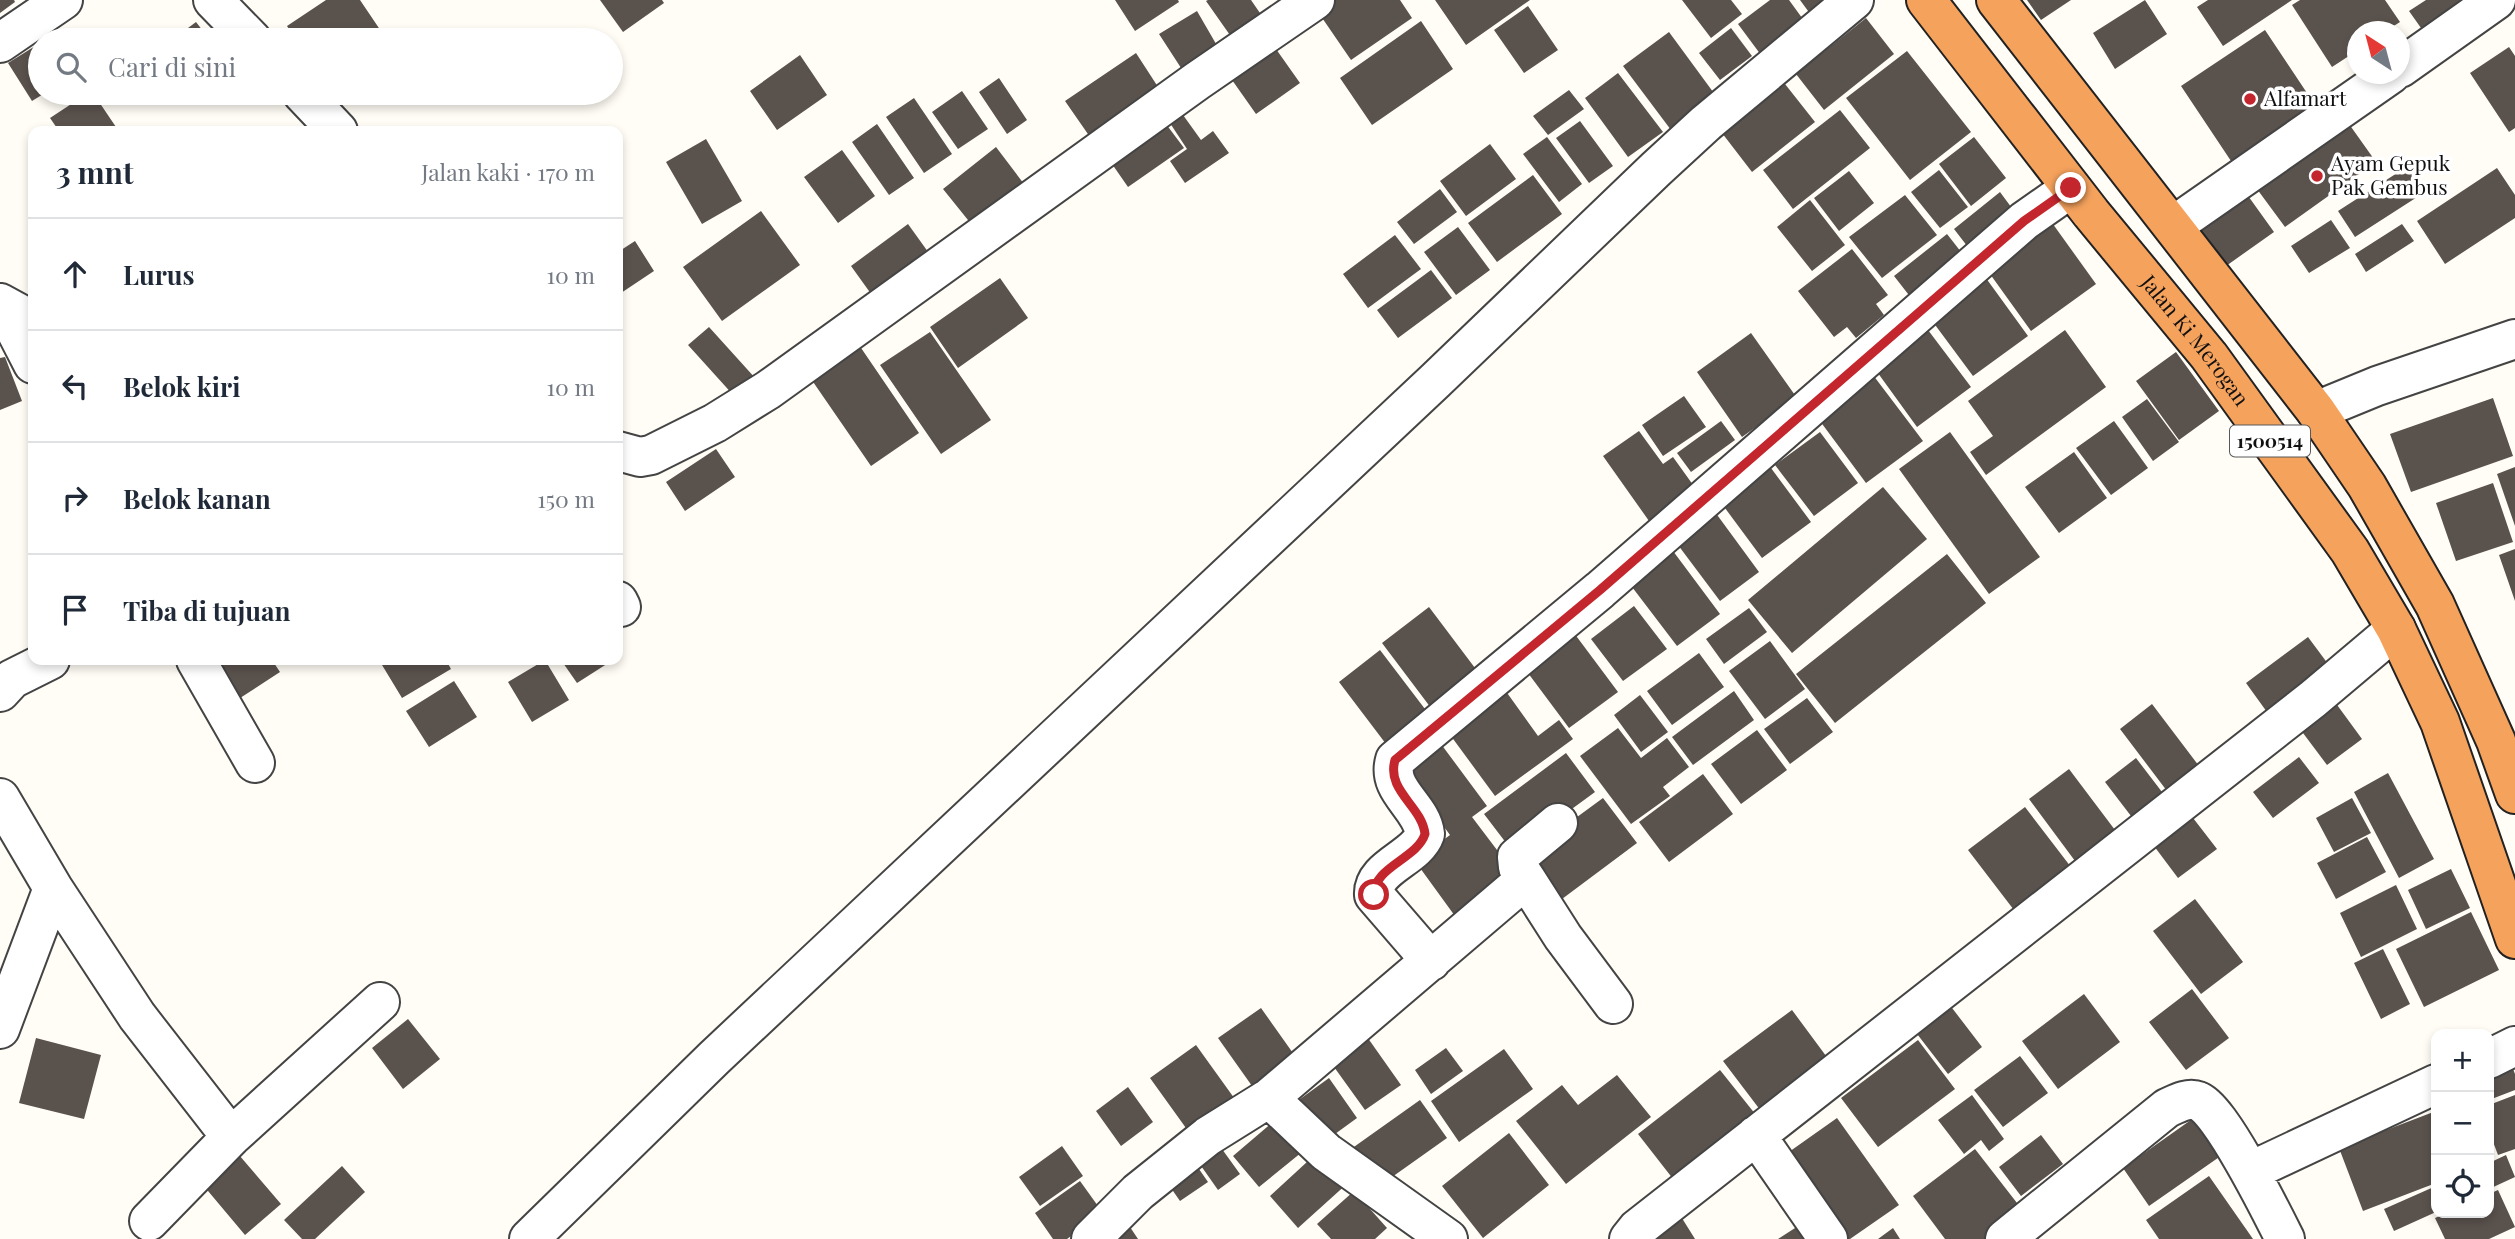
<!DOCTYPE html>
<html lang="id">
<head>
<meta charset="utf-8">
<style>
  body { margin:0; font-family:"Playfair Display",serif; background:#f2f2f3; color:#1f2937 }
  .controls { position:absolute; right:21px; bottom:21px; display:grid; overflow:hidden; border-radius:14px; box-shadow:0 4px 10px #0003 }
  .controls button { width:63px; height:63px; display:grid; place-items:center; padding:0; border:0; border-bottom:2px solid #e0e1e3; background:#fff; color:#1f2937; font:35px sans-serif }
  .compass { position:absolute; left:2347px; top:21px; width:63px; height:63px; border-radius:50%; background:#fff; box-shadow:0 4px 10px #0003; rotate:324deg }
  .stop { position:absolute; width:21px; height:21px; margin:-16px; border:5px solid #c4262e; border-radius:50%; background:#fff }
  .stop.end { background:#c4262e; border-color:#fff; box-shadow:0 2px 7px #0008 }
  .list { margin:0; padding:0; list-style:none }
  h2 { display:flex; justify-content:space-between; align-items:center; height:91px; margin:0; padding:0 28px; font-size:30px }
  h2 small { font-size:23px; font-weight:400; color:#747a83 }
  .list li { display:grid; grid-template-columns:46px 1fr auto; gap:21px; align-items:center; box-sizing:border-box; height:112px; padding:0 28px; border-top:2px solid #e0e1e3 }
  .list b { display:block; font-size:26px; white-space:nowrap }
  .list em { font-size:23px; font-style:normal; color:#747a83 }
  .icon { flex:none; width:38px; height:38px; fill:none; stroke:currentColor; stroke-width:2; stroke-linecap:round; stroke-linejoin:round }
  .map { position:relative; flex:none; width:2515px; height:1239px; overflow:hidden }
  .search { position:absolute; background:#fff; box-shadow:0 4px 10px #0003; left:28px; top:28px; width:595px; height:77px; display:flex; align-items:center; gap:18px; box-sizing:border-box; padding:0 24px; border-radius:38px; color:#747a83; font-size:26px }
  .panel { position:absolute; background:#fff; box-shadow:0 4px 10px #0003; left:28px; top:126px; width:595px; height:539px; border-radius:14px }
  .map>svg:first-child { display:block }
  .building { fill:#5a524d }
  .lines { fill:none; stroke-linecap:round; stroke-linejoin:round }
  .minor-casing { stroke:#444; stroke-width:42 }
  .highway-casing { stroke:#222; stroke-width:42 }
  .minor { stroke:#fff; stroke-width:38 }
  .highway { stroke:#f5a25d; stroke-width:38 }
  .route { stroke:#c4262e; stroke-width:9 }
  .poi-dot { fill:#c4262e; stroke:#fff; stroke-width:2.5 }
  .labels { text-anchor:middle; stroke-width:7; stroke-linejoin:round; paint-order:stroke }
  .shield { fill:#fff; stroke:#585858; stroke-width:2 }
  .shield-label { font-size:19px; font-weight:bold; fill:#111 }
  .poi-label { font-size:21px; fill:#111; stroke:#fff; text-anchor:start }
  .street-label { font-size:21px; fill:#111; stroke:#fff }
</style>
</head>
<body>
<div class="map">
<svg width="2515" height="1239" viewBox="0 0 2515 1239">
  <rect width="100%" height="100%" fill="#fffdf5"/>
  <path class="building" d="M0,0h14l1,2 -15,11z
    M326,0h34l27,40h-91l-9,-14z
    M600,0h62l2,3 -41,29z
    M1115,0h63l1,2 -44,29z
    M1208,0h43l11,16 -30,22 -26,-37z
    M1329,0h71l12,18 -61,42 -35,-51z
    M1435,0h95l-64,45z
    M1682,0h49l11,14 -31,24z
    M1770,0h19l16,22 -44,33 -23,-31z
    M1800,0h31l-20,15z
    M2027,0h44l-30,20z
    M2145,0l22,34 -52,35 -22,-36z
    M2208,0h84l-69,46 -26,-39z
    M2300,0h85l15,22 -11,7 1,3h-32v24l-3,-4 -23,15 -40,-62z
    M2426,0h38l-43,28 -12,-17z
    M1528,6l30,44 -34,23 -30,-43z
    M1197,11l22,38 -36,22 -24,-37z
    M1866,18l28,36 -70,56 -28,-36z
    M1421,21l32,48 -81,56 -32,-47z
    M196,22l14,18h-38z
    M1731,28l21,28 -32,24 -21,-27z
    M2265,30l54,81 -84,56 -54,-81z
    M1669,32l47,64 -45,34 -48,-64z
    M1269,39l31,44 -44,31 -31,-44z
    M40,43v50h5l-13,8 -24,-38z
    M2509,47l6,9v72l-6,4 -39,-59z
    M1907,51l64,81 -61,48 -64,-82z
    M1136,53l24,37 -70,47 -25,-36z
    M800,55l27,40 -50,35 -27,-39z
    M1618,73l45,59 -35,25 -43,-59z
    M999,78l28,42 -20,14 -28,-42z
    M1785,84l30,38 -63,50 -30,-39z
    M1569,90l15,19 -36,26 -15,-19z
    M962,91l26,38 -30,20 -26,-37z
    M88,93h5l23,34 -5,4h-52l-9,-13z
    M331,93h29l-21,13z
    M914,98l38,56 -28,19 -38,-56z
    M1178,108l23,32 12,-9 16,22 -44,30 -15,-22 17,-12 -21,-32z
    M1840,110l30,38 -77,61 -30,-39z
    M1157,112l27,36 -56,39 -25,-36z
    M1580,121l33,45 -24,17 -33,-45z
    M877,124l37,54 -25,17 -37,-53z
    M2349,124l27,38 -91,65 -28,-38z
    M1547,137l35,47 -23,18 -36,-48z
    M1974,137l32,41 -35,28 -32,-42z
    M706,139l36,62 -40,23 -36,-62z
    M1490,144l26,35 -50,37 -26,-35z
    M996,147l28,37 -52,41 -29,-36z
    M842,150l33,46 -37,27 -34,-46z
    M2408,166l17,26 -70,45 -17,-26z
    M2497,168l18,27v23l-70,46 -28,-43z
    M1939,170l29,37 -28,21 -29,-36z
    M1849,171l25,32 -35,28 -25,-33z
    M1533,175l29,39 -65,48 -29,-39z
    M1440,189l17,23 -43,32 -17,-22z
    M2000,192l17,23 -46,36 -17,-22z
    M2246,193l28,39 -48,34 -28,-39z
    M1905,195l32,40 -55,43 -33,-41z
    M1810,200l35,45 -33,26 -35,-44z
    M761,211l39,54 -78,56 -39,-54z
    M2050,220l46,64 -65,47 -46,-64z
    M2331,220l19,28 -41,25 -18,-27z
    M908,224l23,32 -57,42 -23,-32z
    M2402,224l12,17 -48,31 -11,-18z
    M1458,227l32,43 -34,25 -32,-43z
    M1947,234l18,23 -53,42 -18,-23z
    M1395,235l26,34 -53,39 -25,-34z
    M635,241l19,30 -33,22 -3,-4v-37z
    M1852,249l36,46 -12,9 8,11 -28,23 -9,-11 -13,10 -36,-46z
    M1431,270l21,28 -54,40 -21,-28z
    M1983,274l45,62 -55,40 -46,-62z
    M1000,278l28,40 -70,50 -28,-41z
    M709,327l47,52 -21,18 -47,-52z
    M1928,330l43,57 -54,40 -42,-58z
    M2065,330l41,57 -120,88 -16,-23 23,-16 -25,-35z
    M930,332l61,88 -50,34 -61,-89z
    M1751,333l46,65 -55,39 -45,-65z
    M857,342l62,91 -48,33 -62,-90z
    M2176,352l43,59 -40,29 -43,-59z
    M5,357l17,44 -22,9v-52z
    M1873,375l50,66 -57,42 -49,-66z
    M1684,396l22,31 -43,29 -21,-31z
    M2493,398l20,58 -102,36 -21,-58z
    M2147,399l32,43 -26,19 -31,-44z
    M1721,421l14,19 -44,32 -14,-19z
    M2114,421l34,47 -37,27 -35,-47z
    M1639,431l24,33 10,-7 28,39 -47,32 -51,-72z
    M1820,432l38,51 -44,33 -39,-51z
    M1950,432l90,125 -51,37 -90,-125z
    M716,449l19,28 -50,34 -19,-29z
    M2074,452l33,46 -48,35 -34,-46z
    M2515,467v59l-18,-52z
    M1771,468l40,54 -49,36 -40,-54z
    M2493,483l20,59 -57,19 -20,-58z
    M1883,487l44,52 -135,114 -44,-53z
    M1715,512l44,60 -39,29 -45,-60z
    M2515,549v52l-16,-46z
    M1673,551l47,63 -43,32 -48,-63z
    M1947,554l39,49 -151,120 -39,-49z
    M1634,606l33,43 -44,32 -32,-42z
    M1429,607l49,65 -47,36 -49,-65z
    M1749,608l18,24 -43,32 -18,-25z
    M1574,633l44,59 -49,36 -44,-59z
    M2308,637l26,35 -62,47 -26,-36z
    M1770,641l35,48 -40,30 -36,-48z
    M1380,650l48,63 -42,31 -47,-62z
    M1699,653l25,34 -52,38 -25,-34z
    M210,660h62l8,12 -43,28z
    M379,660h67l5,9 -49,29z
    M545,660l24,40 -37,22 -24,-40z
    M561,660h52l-36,23z
    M454,681l23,36 -48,30 -23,-36z
    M1505,690l33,46 21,-16 14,19 -78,57 -47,-64z
    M1734,691l20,29 -61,45 -21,-28z
    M1640,695l28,37 -27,20 -27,-37z
    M1807,698l26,34 -43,32 -26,-35z
    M2332,698l30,41 -35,26 -30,-40z
    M2152,704l47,62 -32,25 -47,-62z
    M1618,728l23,30 26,-20 22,29 -26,20 7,9 -39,28 -51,-68z
    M1757,730l30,40 -46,34 -30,-40z
    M1441,744l46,62 -15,11 47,62 -59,44 -45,-62 35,-26 -46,-63z
    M1566,753l29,39 -82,60 -29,-38z
    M2299,757l20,26 -46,35 -20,-26z
    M2136,758l26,34 -31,24 -26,-34z
    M2069,769l49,65 -40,31 -49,-66z
    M2388,773l46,86 -35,19 -45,-86z
    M1703,774l30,40 -64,48 -30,-40z
    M1603,798l34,45 -75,56 -34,-46z
    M2352,798l19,35 -37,19 -18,-34z
    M2183,805l34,44 -39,29 -33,-44z
    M2025,807l49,64 -57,43 -49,-64z
    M2367,837l19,35 -50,27 -19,-36z
    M2451,869l19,39 -44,21 -18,-39z
    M2396,885l21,44 -56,28 -21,-44z
    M2195,899l48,63 -42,32 -48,-63z
    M2471,912l28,58 -75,37 -28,-58z
    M2383,949l27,55 -29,15 -27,-56z
    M2192,989l37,49 -43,32 -37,-48z
    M2084,994l36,48 -62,47 -36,-48z
    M1949,1004l33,43 -34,27 -34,-44z
    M1261,1008l39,55 -43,30 -39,-55z
    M1792,1010l40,54 -68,51 -41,-54z
    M408,1019l32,40 -37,30 -31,-41z
    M1365,1034l36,51 -36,25 -36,-50z
    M36,1038l65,17 -17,64 -65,-16z
    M1918,1040l37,49 -77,58 -37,-49z
    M1196,1045l41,57 -46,33 -41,-57z
    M1446,1048l17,23 -32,23 -16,-24z
    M1504,1049l29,40 -74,53 -28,-41z
    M2020,1056l28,37 -45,34 -29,-37z
    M2508,1056l7,18v16l-26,10v-37z
    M1720,1070l40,50 -83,64 -39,-50z
    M1617,1075l34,42 -85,67 -50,-63 46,-36 16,20z
    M1329,1078l28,40 -33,24 -28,-40z
    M1128,1087l25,35 -32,24 -25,-35z
    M1972,1095l32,44 -15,12 -8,-11 -17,14 -26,-34z
    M2515,1095v54l-17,6 -9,-24v-26z
    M1420,1100l27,38 -69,49 -27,-38z
    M2436,1111v72l-73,28 -24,-63z
    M2198,1115l27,38 -76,53 -26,-38z
    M1280,1116l27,32 -48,39 -26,-31z
    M1837,1118l62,87 -49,34h-16l-55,-80z
    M1509,1133l40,52 -66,53 -41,-52z
    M2041,1135l22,29 -42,32 -22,-29z
    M1214,1138l26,36 -22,16 -26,-37z
    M1062,1146l21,30 -43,30 -21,-29z
    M1975,1149l49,63 -36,27h-43l-32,-43z
    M1320,1150l29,32 -51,46 -28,-32z
    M239,1155l42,49 -36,31 -42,-50z
    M2506,1155l9,22 -26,12v-26z
    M1192,1159l16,23 -28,19 -16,-23z
    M342,1166l23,26 -50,47h-13l-18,-19z
    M2209,1176l44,63h-94l-13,-19z
    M1080,1181l23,32 -36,26h-14l-18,-26z
    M2436,1186v26l-42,19 -10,-22z
    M2498,1190l17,37 -26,12h-44l-10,-21 12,-5h42v-19z
    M1354,1191l33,37 -12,11h-44l-14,-15z
    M1675,1207l20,32h-53z
    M1809,1219l13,20h-44z
    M1126,1221l12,18h-38z
    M1893,1228l7,11h-22z"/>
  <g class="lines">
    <defs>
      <path id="minor" d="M213,0l39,40
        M0,43l63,-43
        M2400,68l96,-68
        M302,93l36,38
        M2173,226l218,-152
        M0,303l33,18
        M17,333l16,31
        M2316,411l61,-25 138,-47
        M618,451l22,6 11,-2 64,-32 53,-33 429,-309 118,-81
        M618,601l3,6
        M196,660l59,103
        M0,692l12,-13 38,-19
        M0,798l53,90 84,128 94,121
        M1526,879l-8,-12 -1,-10 41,-34
        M1431,961l-57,-66c-2,-28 43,-37 51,-61 -3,-28 -39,-43 -30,-74l205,-170 424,-369 47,-33
        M0,1029l53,-141
        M2489,1059l26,-13
        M1756,1135l72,104
        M2251,1171l185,-87
        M149,1221l82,-84 149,-135
        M529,1239l185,-181 721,-677 221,-212 50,-46 148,-123
        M1091,1239l47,-47 70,-56 61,-38
        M1448,1239l-122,-87 -57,-54 257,-219 37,58 50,67
        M1629,1239l8,-10 676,-530 83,-70
        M2005,1239l162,-131c9,-4 21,-11 31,-7 22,7 75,114 87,138"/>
      <g id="highway">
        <path id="s1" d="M1926,0l165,213 118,143 141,195 46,78 44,93 75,217"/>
        <path d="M1996,0l320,411 51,75 68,119 61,136 19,53"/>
      </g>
    </defs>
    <use href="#minor" class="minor-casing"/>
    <use href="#highway" class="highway-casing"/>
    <use href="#minor" class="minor"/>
    <use href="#highway" class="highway"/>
  </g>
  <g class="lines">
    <path class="route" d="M1374,895c-1,-28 43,-36 51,-61 -3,-28 -39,-43 -30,-74l205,-170 424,-369 47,-33"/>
  </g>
  <g class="poi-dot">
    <circle cx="2250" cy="99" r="7"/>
    <circle cx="2317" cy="176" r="7"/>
  </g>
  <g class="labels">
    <rect class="shield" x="2230" y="425.5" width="80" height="31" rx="5"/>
    <g class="shield-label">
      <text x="2270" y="448">1500514</text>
    </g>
    <g class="poi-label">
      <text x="2264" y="106">Alfamart</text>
      <text x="2331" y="171">Ayam Gepuk<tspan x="2331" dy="24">Pak Gembus</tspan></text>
    </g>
    <g class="street-label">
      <text dy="7" stroke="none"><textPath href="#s1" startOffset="434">Jalan Ki Merogan</textPath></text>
    </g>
  </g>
</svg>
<div class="controls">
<button>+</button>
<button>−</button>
<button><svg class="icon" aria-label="locate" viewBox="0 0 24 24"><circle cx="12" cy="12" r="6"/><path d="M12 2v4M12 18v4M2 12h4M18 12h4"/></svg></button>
</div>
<svg class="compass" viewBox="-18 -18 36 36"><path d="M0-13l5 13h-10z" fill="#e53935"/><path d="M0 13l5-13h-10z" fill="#747a83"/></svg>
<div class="stop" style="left:1374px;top:895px"></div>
<div class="stop end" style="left:2071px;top:188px"></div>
<div class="search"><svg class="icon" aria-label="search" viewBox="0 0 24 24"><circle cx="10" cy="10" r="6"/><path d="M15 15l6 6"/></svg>Cari di sini</div>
<section class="panel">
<h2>3 mnt<small>Jalan kaki · 170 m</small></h2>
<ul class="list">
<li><svg class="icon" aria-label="ahead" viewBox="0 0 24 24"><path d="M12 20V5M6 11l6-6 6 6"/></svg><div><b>Lurus</b></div><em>10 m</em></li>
<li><svg class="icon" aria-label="left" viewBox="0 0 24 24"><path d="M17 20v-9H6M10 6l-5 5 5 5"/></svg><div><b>Belok kiri</b></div><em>10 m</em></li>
<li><svg class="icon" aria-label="right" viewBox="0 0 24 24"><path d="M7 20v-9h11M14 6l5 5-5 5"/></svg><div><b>Belok kanan</b></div><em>150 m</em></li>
<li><svg class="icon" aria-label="arrive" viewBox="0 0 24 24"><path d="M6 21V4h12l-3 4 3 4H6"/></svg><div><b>Tiba di tujuan</b></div></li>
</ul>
</section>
</div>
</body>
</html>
